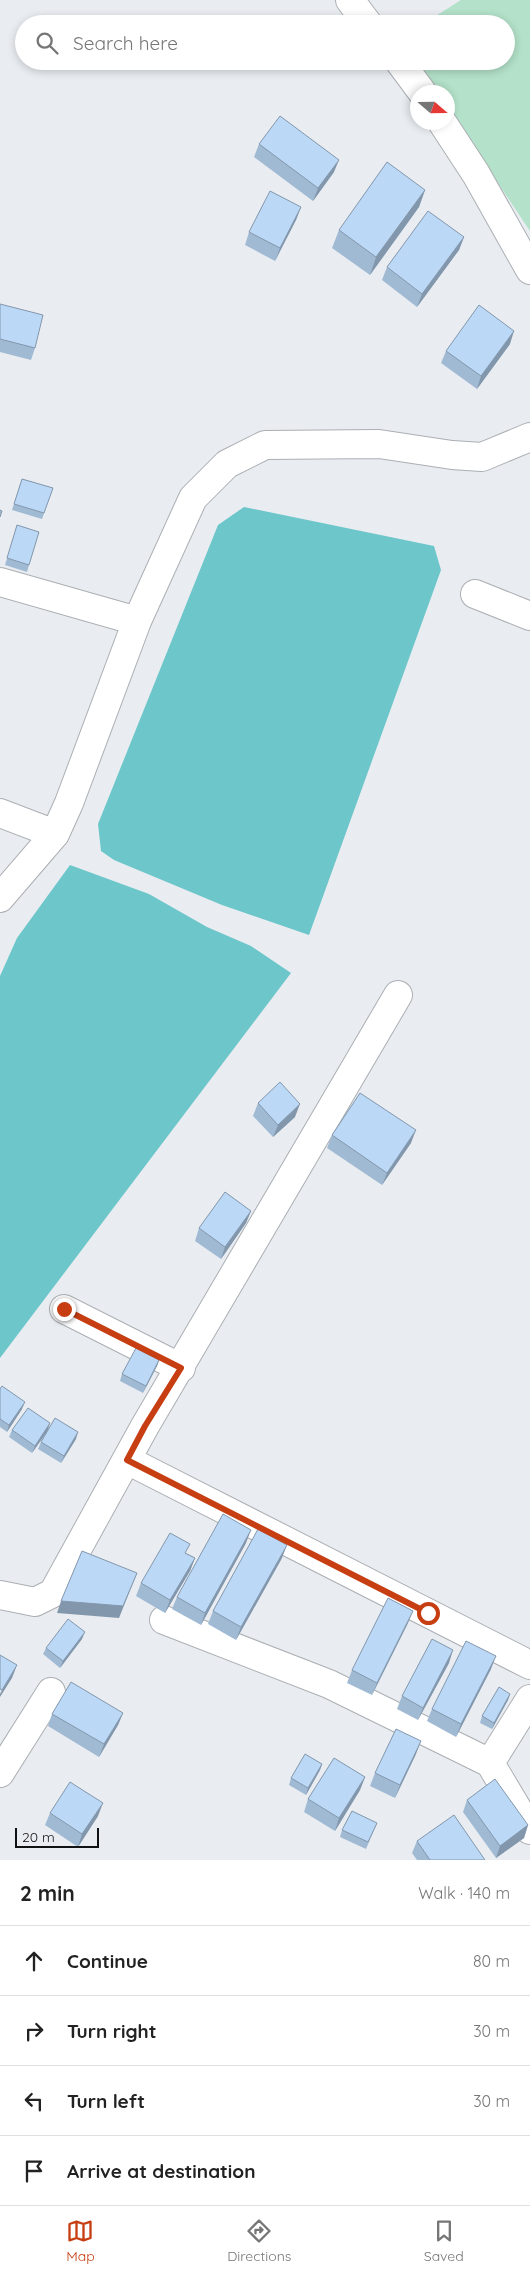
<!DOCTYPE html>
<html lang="en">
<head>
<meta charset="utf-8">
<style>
  body { margin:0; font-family:Quicksand,sans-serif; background:#f2f2f2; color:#222 }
  .compass { position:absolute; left:410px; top:85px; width:45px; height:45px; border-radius:50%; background:#fff; box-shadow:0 2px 8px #0003; rotate:110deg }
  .scale { position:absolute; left:15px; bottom:12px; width:84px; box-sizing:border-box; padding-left:5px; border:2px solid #101113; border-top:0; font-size:14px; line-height:18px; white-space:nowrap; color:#101113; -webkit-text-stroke:4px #e9edf1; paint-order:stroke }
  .stop { position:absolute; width:15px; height:15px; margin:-11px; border:4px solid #c63e12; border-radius:50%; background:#fff }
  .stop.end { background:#c63e12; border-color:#fff; box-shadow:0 1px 5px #0008 }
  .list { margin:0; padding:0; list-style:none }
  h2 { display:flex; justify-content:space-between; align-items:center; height:65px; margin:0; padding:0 20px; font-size:21px }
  h2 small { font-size:16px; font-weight:400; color:#767676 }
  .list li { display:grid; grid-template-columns:32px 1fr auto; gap:15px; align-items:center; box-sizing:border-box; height:70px; padding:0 20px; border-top:1px solid #e0e0e0 }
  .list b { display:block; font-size:19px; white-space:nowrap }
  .list em { font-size:16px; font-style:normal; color:#767676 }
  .icon { flex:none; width:28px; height:28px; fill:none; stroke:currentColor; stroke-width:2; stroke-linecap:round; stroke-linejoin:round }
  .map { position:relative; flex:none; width:530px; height:1860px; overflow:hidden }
  .search { position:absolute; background:#fff; box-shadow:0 2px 8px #0003; left:15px; right:15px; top:15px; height:55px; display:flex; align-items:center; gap:12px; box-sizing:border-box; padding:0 18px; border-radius:28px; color:#767676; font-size:19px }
  .sheet { height:345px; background:#fff }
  nav { display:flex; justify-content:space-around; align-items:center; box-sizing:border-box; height:70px; border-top:1px solid #e0e0e0; background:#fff; font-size:14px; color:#767676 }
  nav a { display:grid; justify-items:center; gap:2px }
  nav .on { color:#c63e12 }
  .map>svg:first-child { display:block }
  .green { fill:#b3e1c9 }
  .water { fill:#6cc6ca }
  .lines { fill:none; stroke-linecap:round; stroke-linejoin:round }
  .street-casing { stroke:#abafb3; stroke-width:30 }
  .street { stroke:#fff; stroke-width:28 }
  .wall { fill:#a1bad4 }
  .shaded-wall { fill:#8397ac }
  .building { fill:#bbd8f6; stroke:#8397ac }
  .route { stroke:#c63e12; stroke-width:6 }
</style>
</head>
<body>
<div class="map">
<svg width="530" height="1860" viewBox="0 0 530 1860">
  <rect width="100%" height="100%" fill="#e9edf1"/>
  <path class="green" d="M461,0h69v231l-82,-123v-16h-11l-21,-31h90v-37h-83z"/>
  <path class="water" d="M244,507l190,39 7,24 -132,365 -87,-30 -108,-45 -13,-9 -3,-27 120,-299z
    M70,865l79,29 58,33 44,19 40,27 -291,385v-382l17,-38z"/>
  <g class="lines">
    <defs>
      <path id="street" d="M350,0l18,24
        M399,61l23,31
        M442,122l34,52 54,96
        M0,582l137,39
        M475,594l55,22
        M0,813l55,21
        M0,898l55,-64 14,-31 68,-182 56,-123 34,-34 38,-19 114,-1 73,11 30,2 48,-20
        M64,1309l117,59
        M127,1460l403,205
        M0,1595l35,7 18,-9 92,-167 253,-431
        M164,1620l165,64 161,79
        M530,1699l-40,64 40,67
        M0,1773l51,-81"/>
    </defs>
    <use href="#street" class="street-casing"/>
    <use href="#street" class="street"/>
  </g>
  <path class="wall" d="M259,144l75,28 -21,29 -59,-44z
    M425,190l-6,17 -49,68 -38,-27 7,-18z
    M301,207l-5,13 -21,41 -30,-16 4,-13z
    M464,237l-5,13 -42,57 -35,-27 5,-13z
    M0,304l35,44 -4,12 -31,-8z
    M510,344l-33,45 -36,-26 5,-12z
    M22,479l31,9 -11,31 -30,-9z
    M17,525l12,40 -2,7 -22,-7z
    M258,1103l37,14 -22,20 -20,-21z
    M332,1135l79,8 -29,42 -55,-37z
    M251,1211l-5,12 -25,36 -26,-18 4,-13z
    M159,1360l-2,6 -14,27 -23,-12 2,-7z
    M0,1389l22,20 -15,23 -7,-5z
    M48,1429l28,10 -15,24 -23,-14 3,-7 6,-10 -15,21 -23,-16 3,-7z
    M246,1543l-45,82 -29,-16 5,-12z
    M186,1553l9,5 -5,13 -25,42 -29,-17 5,-13z
    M282,1558l-46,82 -28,-16 5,-13z
    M408,1623l-36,72 -25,-12 5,-13z
    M82,1639l-22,29 -17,-14 3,-6z
    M449,1663l-31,57 -21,-11 5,-13z
    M491,1669l-35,68 -29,-16 5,-12z
    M510,1694l-2,6 -16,29 -12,-6 2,-7z
    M123,1713l-5,12 -19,32 -51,-31 4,-12z
    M416,1754l-21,44 -25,-12 5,-13z
    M322,1764l-2,6 -14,25 -17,-10 2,-7z
    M365,1777l-5,13 -25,41 -31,-19 4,-13z
    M467,1800l61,25 -4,13 -28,20 -33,-46z
    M50,1813l48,3 -20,31 -33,-22z
    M377,1823l-11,26 -26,-12 2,-7z
    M417,1841l68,19h-68l-5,-7z"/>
  <path class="shaded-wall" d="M339,160l-5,12 -21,29 5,-13z
    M425,190l-6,17 -49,68 6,-18z
    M301,207l-5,13 -21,41 5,-13z
    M464,237l-5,13 -42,57 5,-13z
    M514,331l-4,13 -33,45 4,-13z
    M300,1104l-5,13 -22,20 5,-12z
    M416,1130l-5,13 -29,42 5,-12z
    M251,1211l-5,12 -25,36 4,-12z
    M159,1360l-2,6 -14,27 3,-7z
    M25,1402l-3,7 -15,23 2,-7z
    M50,1423l-2,7 -16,23 3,-7z
    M78,1432l-2,7 -15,24 3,-7z
    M251,1530l-5,13 -45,82 4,-12z
    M287,1545l-5,13 -46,82 5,-13z
    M195,1558l-5,13 -25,42 5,-13z
    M137,1573l-18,45 -62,-5 4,-12z
    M413,1611l-5,12 -36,72 5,-12z
    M85,1632l-3,7 -22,29 3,-7z
    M453,1650l-4,13 -31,57 5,-12z
    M496,1656l-5,13 -35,68 5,-13z
    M17,1665l-5,13 -12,19v-3l2,-4z
    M510,1694l-2,6 -16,29 2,-6z
    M123,1713l-5,12 -19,32 5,-13z
    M421,1741l-5,13 -21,44 5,-13z
    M322,1764l-2,6 -14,25 2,-7z
    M365,1777l-5,13 -25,41 4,-13z
    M103,1803l-5,13 -20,31 4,-13z
    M528,1825l-4,13 -28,20 4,-12z"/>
  <path class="building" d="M280,116l59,44 -21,28 -59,-44z
    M387,162l38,28 -49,67 -37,-27z
    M270,191l31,16 -21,41 -31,-16z
    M428,211l36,26 -42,57 -35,-27z
    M0,304l43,11 -8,33 -35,-9z
    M479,305l35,26 -33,45 -35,-25z
    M22,479l31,9 -9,25 -30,-9z
    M0,510l2,1 -2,6z
    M17,525l22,7 -10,33 -22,-7z
    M280,1082l20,22 -22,21 -20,-22z
    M360,1093l56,37 -29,43 -55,-38z
    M225,1192l26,19 -26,36 -26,-19z
    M136,1348l23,12 -13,26 -24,-12z
    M2,1386l23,16 -16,23 -9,-6v-30z
    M28,1408l22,15 -15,23 -23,-16z
    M55,1418l23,14 -14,24 -23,-14z
    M223,1514l28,16 -46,83 -28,-16z
    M258,1529l29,16 -46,82 -28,-16z
    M170,1533l20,11 -5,9 10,5 -25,42 -29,-17z
    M82,1551l55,22 -14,33 -62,-5z
    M388,1598l25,13 -36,72 -25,-13z
    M68,1619l17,13 -22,29 -17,-13z
    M432,1639l21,11 -30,58 -21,-12z
    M466,1641l30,15 -35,68 -29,-15z
    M0,1655l17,10 -15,25 -2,-1z
    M71,1682l52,31 -19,31 -52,-30z
    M499,1687l11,7 -16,29 -12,-7z
    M396,1729l25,12 -21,44 -25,-12z
    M305,1754l17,10 -14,24 -17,-10z
    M334,1758l31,19 -26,41 -31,-19z
    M495,1779l33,46 -28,21 -33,-46z
    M70,1782l33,21 -21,31 -32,-21z
    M352,1811l25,12 -9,19 -26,-12z
    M454,1815l31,45h-55l-13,-19z"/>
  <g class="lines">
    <path class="route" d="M64,1309l117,59 -36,58 -18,34 301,153"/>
  </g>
</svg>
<svg class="compass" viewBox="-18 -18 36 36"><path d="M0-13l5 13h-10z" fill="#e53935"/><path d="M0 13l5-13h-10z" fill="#767676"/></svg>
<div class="scale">20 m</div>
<div class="stop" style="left:428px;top:1613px"></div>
<div class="stop end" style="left:64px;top:1309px"></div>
<div class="search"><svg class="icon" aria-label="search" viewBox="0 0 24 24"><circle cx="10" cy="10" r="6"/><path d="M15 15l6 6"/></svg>Search here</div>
</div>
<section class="sheet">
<h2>2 min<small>Walk · 140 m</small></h2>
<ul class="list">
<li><svg class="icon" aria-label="ahead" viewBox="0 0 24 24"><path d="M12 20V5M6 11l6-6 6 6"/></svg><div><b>Continue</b></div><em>80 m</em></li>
<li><svg class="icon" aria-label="right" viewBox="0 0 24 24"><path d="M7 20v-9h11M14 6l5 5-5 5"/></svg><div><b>Turn right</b></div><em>30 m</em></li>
<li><svg class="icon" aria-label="left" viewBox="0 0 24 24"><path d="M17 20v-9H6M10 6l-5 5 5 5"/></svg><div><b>Turn left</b></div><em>30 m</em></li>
<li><svg class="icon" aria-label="arrive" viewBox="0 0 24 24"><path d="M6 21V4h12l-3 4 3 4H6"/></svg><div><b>Arrive at destination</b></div></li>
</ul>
</section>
<nav>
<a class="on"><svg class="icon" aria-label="map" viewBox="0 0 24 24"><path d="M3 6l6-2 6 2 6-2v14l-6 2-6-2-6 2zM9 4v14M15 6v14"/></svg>Map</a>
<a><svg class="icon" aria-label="directions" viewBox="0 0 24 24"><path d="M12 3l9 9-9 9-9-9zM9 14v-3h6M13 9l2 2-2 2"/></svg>Directions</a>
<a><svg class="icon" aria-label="saved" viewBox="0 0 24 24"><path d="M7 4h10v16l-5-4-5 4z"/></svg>Saved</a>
</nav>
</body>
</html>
